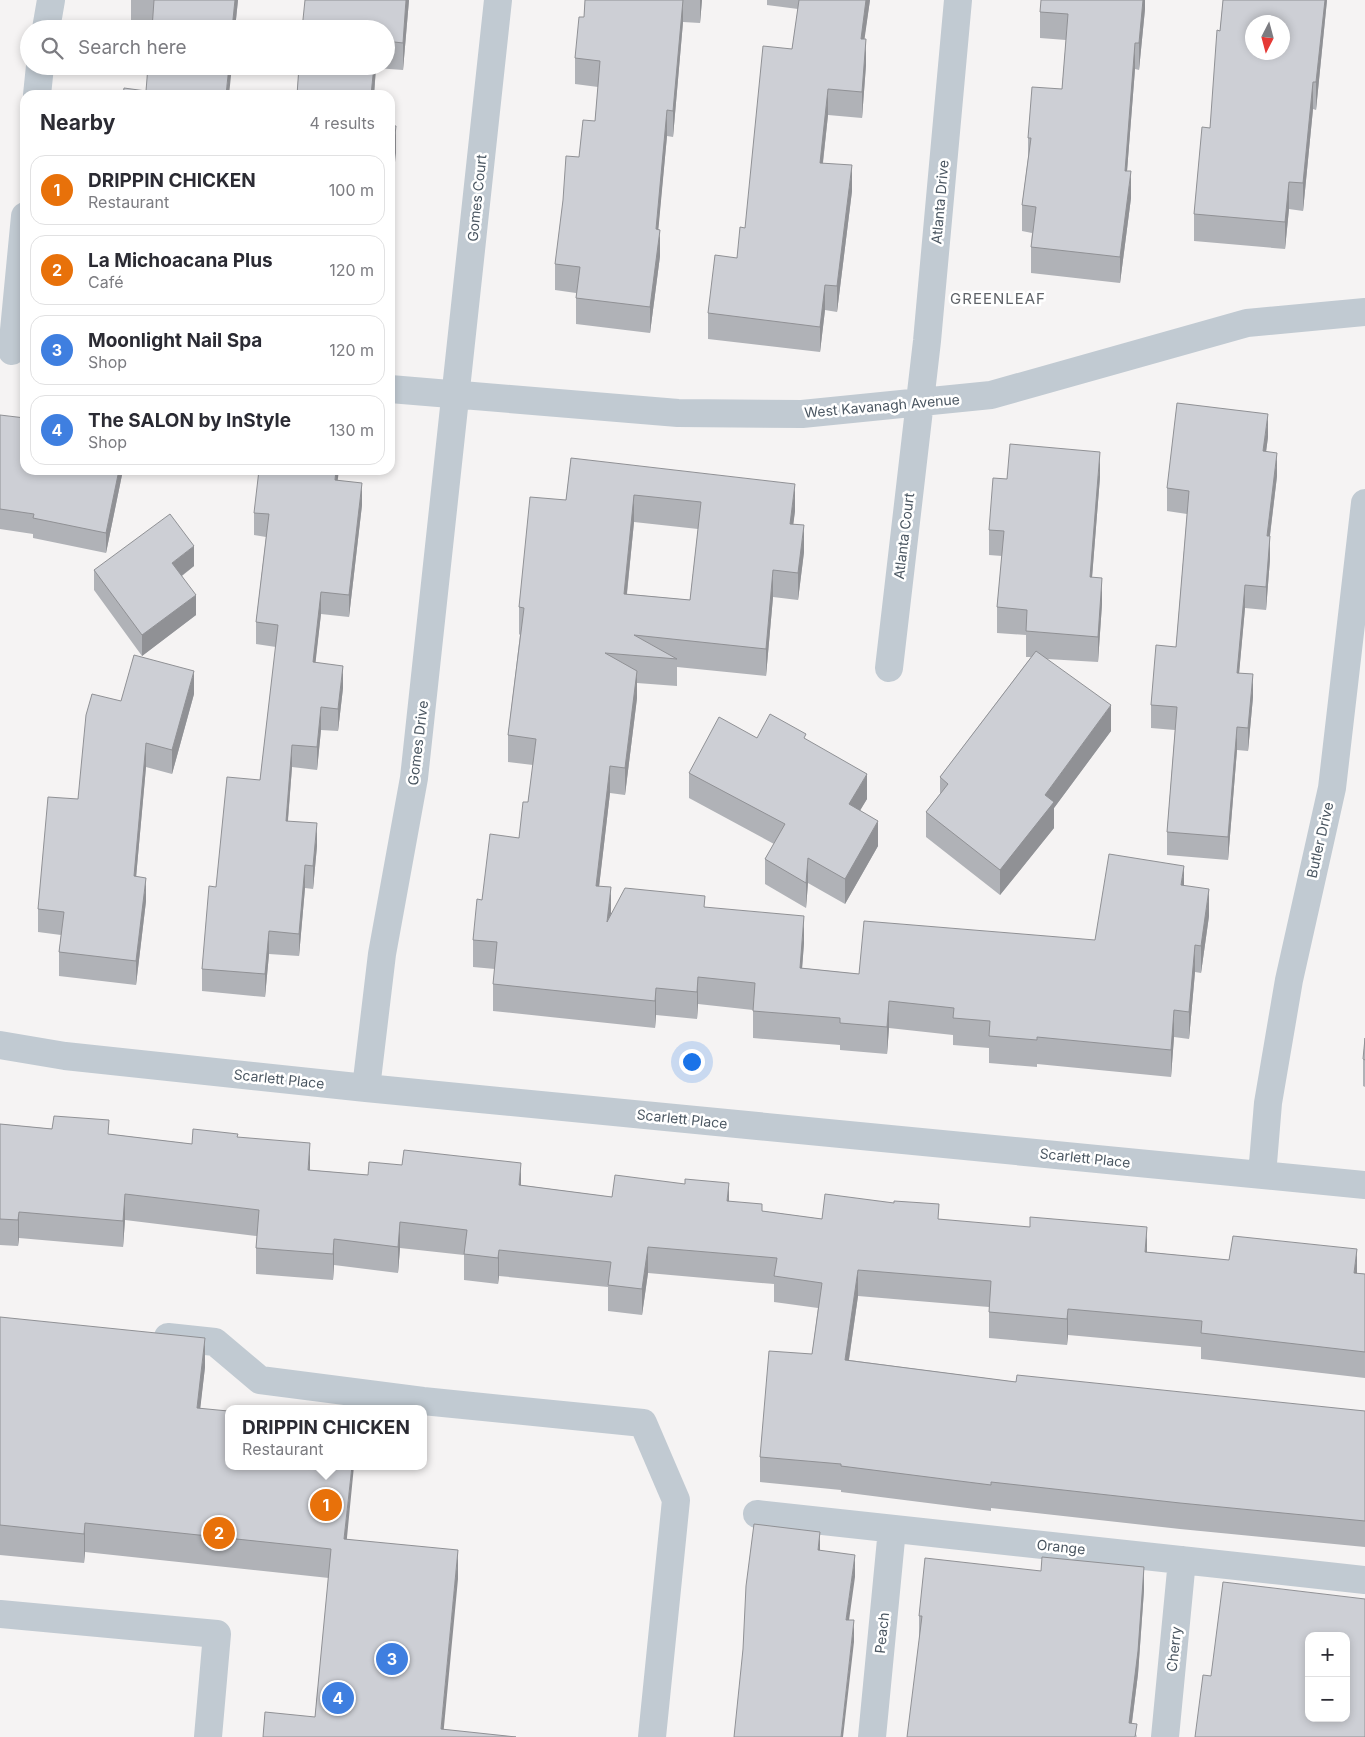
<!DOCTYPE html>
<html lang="en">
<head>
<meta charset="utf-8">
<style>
  body { margin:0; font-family:Inter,sans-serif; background:#f2f2f3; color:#2b2b33 }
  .controls { position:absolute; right:15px; bottom:15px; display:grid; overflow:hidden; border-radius:10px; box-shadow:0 2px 8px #0003 }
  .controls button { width:45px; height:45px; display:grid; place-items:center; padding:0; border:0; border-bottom:1px solid #e1e1e2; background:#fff; color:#2b2b33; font:25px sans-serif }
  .compass { position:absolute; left:1245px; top:15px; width:45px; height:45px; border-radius:50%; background:#fff; box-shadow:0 2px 8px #0003; rotate:186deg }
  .you { position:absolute; left:691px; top:1061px; width:18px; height:18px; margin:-12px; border:4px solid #fff; border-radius:50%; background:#1a73e8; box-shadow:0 0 0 8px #1a73e833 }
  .badge { display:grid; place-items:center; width:32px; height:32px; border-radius:50%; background:#d93025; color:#fff; font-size:16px; font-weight:700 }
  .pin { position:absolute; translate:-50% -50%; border:2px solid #fff; box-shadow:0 1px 5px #0006 }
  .popup { position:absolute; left:225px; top:1405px; width:202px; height:65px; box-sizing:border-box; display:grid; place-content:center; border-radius:10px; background:#fff; filter:drop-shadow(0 1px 4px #0005); font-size:16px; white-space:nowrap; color:#7c7c81 }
  .popup b { font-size:19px; color:#2b2b33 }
  .popup::after { content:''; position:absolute; left:50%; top:100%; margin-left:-10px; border:10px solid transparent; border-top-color:#fff }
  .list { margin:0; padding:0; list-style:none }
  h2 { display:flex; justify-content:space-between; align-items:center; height:65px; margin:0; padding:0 20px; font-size:21px }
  h2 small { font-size:16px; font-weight:400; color:#7c7c81 }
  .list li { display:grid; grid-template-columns:32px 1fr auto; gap:15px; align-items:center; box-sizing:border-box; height:70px; margin:0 10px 10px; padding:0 10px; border:1px solid #e1e1e2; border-radius:15px }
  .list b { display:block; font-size:19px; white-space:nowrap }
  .list p { margin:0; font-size:16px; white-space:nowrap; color:#7c7c81 }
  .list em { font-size:16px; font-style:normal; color:#7c7c81 }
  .icon { flex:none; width:28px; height:28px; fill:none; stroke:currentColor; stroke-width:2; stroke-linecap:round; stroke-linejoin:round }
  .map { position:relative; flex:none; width:1365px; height:1737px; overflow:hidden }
  .search { position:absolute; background:#fff; box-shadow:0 2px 8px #0003; left:20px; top:20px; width:375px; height:55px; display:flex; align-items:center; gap:12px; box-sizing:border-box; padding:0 18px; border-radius:28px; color:#7c7c81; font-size:19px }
  .panel { position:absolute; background:#fff; box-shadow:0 2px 8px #0003; left:20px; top:90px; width:375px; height:385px; border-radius:15px }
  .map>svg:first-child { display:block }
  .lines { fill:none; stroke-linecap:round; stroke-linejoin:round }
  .minor { stroke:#c1cad2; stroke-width:28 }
  .wall { fill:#b0b2b7; fill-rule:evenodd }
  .shaded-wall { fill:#909195 }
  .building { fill:#cdcfd5; stroke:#909195; fill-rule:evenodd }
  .labels { text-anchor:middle; stroke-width:5; stroke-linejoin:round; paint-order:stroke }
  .street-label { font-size:14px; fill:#4a5661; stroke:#fff }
  .neighbourhood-label { font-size:15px; letter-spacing:1px; fill:#5f6368; stroke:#fff }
</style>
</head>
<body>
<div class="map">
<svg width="1365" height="1737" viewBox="0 0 1365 1737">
  <rect width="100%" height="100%" fill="#f5f3f3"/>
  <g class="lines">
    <path class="minor" d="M46,29l5,-29
      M37,95l3,-29
      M12,351l13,-135
      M390,389l288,24 124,1 189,-19 256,-72 118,-11
      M889,668l38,-327 31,-341
      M0,1045l65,11 301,32 999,97
      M366,1088l16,-134 32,-176 84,-778
      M1262,1175l6,-72 21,-123 43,-192 33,-285
      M168,1337l47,5 45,38 163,21 220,22 33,77 -24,237
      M757,1514l608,66
      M0,1614l217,20 -9,103
      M872,1737l20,-208
      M1165,1737l17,-177"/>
  </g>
  <path class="wall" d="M131,0h107l-3,29h-83v-5l-21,-2z
    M409,0l-6,70 -27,-2 -2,27h-77l2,-29h87v-37z
    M585,0h117l-2,23 -17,-1 -10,115 -6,-1 -9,93 2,27 -10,77 -74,-9v-31l-21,-3v-26l24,-107 16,-36 3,-34 -23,-3v-26l9,-41z
    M767,0h103l-6,39 2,26 -4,53 -34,-3 -5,48 29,28 -15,121 -12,-2 -5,42 -112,-13v-26l29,-55 55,-209 6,-40 -31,-4z
    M1145,0v9l-6,61 -4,-1 -8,102 4,27 -11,85 -89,-10v-26l1,-14 -10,-2v-26l6,-47v-20l34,-49 4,-49 -26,-2v-26z
    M1223,0h104l-11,110 -3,-1 -10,102 -14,-2 -4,40 -91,-8v-27l16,-86z
    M0,415l25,55h98l-17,83 -73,-15v-4l-33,-5z
    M1268,437l-2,15 11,24 -7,60v23l-4,51 -21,-2 -6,65 14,24 -5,54 -11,-1 -9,110 -61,-5v-23l8,-102 -24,-2v-23l25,-58 11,-133 -20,-3v-23z
    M571,458l224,53 -2,13 11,28 -6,48 -25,-3 -7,79 -89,-9v19l-40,-3v15l-12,97 -15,-2 -11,93 12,28 94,-7 99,36 -2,25 57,6 236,-34 89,-54 25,30 -8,57 -6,-1 -6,67 -15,-2 -3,40 -134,-13v3l-48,-4v-15l-36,-3v-10l-64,-7 -2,26 -47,-4v-5l-87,-7v-28l-55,-6 -1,15 -41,-4 -1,13 -162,-17v-27l2,-15 -22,-2v-27l9,-40 37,-62 9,-36 5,-37 -25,-3v-27l12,-100 -1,-1v-27l47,-107zM634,522l64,7 -8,71 -63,-6z
    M1100,477l-8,100 10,27 -4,58 -51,-3 64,72 -57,77v20l-54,67 -74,-58v-25l14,-18v-17l91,-120h-5v-22l-29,-2v-26l5,-51 -13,-1v-25l18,-51z
    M338,480l24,25 -13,112 -28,-3 -6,49 28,25 -5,43 -17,-1 -4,40 -25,-3 -4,54 29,25 -4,43 -8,-1 -6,68 -30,-2 -4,43 -63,-6v-22l14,-82 44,-107 16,-133 -20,-3v-22l10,-85 -12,-2v-22z
    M194,566l-12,10 14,39 -54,41 -48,-66v-20z
    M194,694l-22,80 -26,-7 -10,110 10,24 -10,84 -77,-9v-24l2,-17 -23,-3v-23l40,-110 43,-98z
    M757,738l49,1 61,60 -7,11 18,36 -33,58 -37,-21 -2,25 -41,-24v-25l9,-15 -85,-46v-25z
    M1365,1038v49l-2,-1v-27z
    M0,1124l109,10 83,10 46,-7 72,33 58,5 153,10 91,12 117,4 33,10 60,8h117l208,33 218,22v104l-164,-19v-12l-133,-12 -1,10 -78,-7v-31l-131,-11 -9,64 167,22 349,29v136l-185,-18 -189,-21v3l-150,-19v-2l-81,-8v-25l52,-103 6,-46 -44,-6v-18l-126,-11 -6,42 -34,-4v-24l-109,-11 -1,8 -34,-4v-25l-64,-7 -2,25 -64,-8 -1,15 -77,-6v-26l1,-12 -132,-16 -2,27 -104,-9 -1,8 -18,-1z
    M0,1317l205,50 -5,41 147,131 111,40 -143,138 14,-139 -244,-26 -1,11 -84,-8z
    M1144,1590l-6,84 -6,49 5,14 -218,-98v-23z"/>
  <path class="shaded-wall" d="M235,0h3l-3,29h-3z
    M406,0h3l-6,70v-27z
    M683,0v22l-10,115v-26z
    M700,0h2l-2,23z
    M866,0h4l-9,64v-25z
    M1143,0h2v9l-6,61v-27z
    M1325,0h2l-11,110v-28z
    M866,39v26l-4,53v-26z
    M1135,43v26l-10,128v-26z
    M229,66h3l-3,29h-3z
    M374,66h2l-2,29h-3z
    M1313,82v27l-10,102v-28z
    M828,89v26l-8,73v-25z
    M667,110v26l-11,119v-26z
    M396,126v27l-6,55v-28z
    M852,165v26l-15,121v-26z
    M1131,171v27l-11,85v-26z
    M1289,182v27l-4,40v-27z
    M660,230v26l-10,77v-26z
    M825,285v25l-5,42v-25z
    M1268,414v23l-5,37v-23z
    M1100,452v25l-10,126v-26z
    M1277,453v23l-10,83v-23z
    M119,470h4l-17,83v-20z
    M336,470h3l-4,32v-22z
    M362,483v22l-13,112v-22z
    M795,484v27l-5,40v-27z
    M634,495v27l-10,99v-27z
    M804,525v27l-6,48v-27z
    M1270,536v23l-4,51v-23z
    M194,546v20l-22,17v-20z
    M773,570v27l-7,79v-27z
    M1102,578v26l-4,58v-25z
    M1245,585v23l-8,88v-23z
    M321,592v22l-8,71v-23z
    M196,595v20l-54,41v-21z
    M343,666v22l-5,43v-22z
    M194,671v23l-22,80v-24z
    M637,671v27l-12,97v-27z
    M1253,674v23l-5,54v-23z
    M1111,705v26l-57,77v20l-54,67v-25l45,-75z
    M321,707v23l-4,40v-23z
    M1237,727v23l-9,110v-23z
    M146,743v24l-12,133v-24z
    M292,745v22l-6,76v-22z
    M610,766v27l-14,120v-27z
    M867,774v25l-18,30v-25z
    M878,821v25l-33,58v-25z
    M317,823v23l-4,43v-23z
    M808,858v25l-2,25v-25z
    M305,865v23l-6,68v-22z
    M1184,866v27l-3,-8z
    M146,878v23l-10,84v-24z
    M611,887v27l-4,8z
    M1209,889v27l-8,57v-27z
    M804,916v27l-4,52v-27z
    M269,931v23l-4,43v-23z
    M1195,945v27l-6,67v-27z
    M698,977v27l-1,15v-27z
    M656,988v27l-1,13v-27z
    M889,1001v27l-2,26v-27z
    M1174,1010v27l-3,40v-27z
    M310,1143v25l-2,28v-26z
    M521,1163v26l-2,-4z
    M729,1183v26l-2,-8z
    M125,1194v26l-2,27v-26z
    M19,1212v26l-1,8v-26z
    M400,1222v26l-2,25v-26z
    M1147,1227v26l-2,-1z
    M334,1239v26l-1,15v-26z
    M648,1247v26l-6,42v-26z
    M1357,1249v26l-3,-2z
    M499,1250v26l-1,8v-26z
    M858,1270v26l-13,90v-26z
    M1068,1309v26l-1,10v-26z
    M205,1338v29l-8,70v-29z
    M352,1466h2l-10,102v-29z
    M85,1523v29l-1,11v-29z
    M820,1532v23l-2,-5z
    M458,1550v29l-15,158 -2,-8z
    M855,1555v22l-9,65v-22z
    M1144,1567v23l-6,84 -8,63 -1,-14z
    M854,1620v22l-11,95h-2z"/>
  <path class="building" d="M154,0h81l-3,29h-80z
    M305,0h101l-3,43 -17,-2v-12h-84z
    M585,0h98l-10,111 -6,-1 -11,119 4,1 -10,77 -74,-9 4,-31 -25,-3 8,-64 3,-44 13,1 4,-37 12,1 5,-60 -25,-3 4,-41h5z
    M799,0h67l-5,39h5l-4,53 -34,-3 -8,74 32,2 -15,121 -12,-1 -5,42 -112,-14 7,-58 22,3 3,-31 5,1 18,-182 29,3z
    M1041,0h102l-4,43h-4l-10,128h6l-11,86 -89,-10 5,-40 -14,-2 9,-67h-3l4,-51 30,2 6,-75 -28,-2z
    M1223,0h102l-9,82h-3l-10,101 -14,-1 -4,40 -91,-8 8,-87 8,1 7,-98 3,1zM1252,22h30v30h-30z
    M148,66h81l-3,29h4h-107l1,-7 22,3z
    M299,66h75l-3,29h-74z
    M390,125l6,1 -6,54z
    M1177,403l91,11 -5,37 14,2 -10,83h3l-4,51 -21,-2 -8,88 16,1 -5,54 -11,-1 -9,110 -61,-5 10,-125 -26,-2 5,-60 20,2 13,-156 -22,-3z
    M0,415l25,3v52h94l-13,63 -73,-15 1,-4 -34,-5z
    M1010,444l90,8 -10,125 12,1 -4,59 -72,-6 1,-21 -30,-3 7,-76 -15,-1 4,-52 14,1z
    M571,458l224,26 -5,40 14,1 -6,48 -25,-3 -7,79 -132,-14 43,24 -72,-6 32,18 -12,97 -15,-2 -14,120 15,1 -4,35 18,-34 80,8 -1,11 100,9 -4,52 59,6 5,-53 231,19 14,-86 75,12 -3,19 28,4 -8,57 -6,-1 -6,67 -15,-2 -3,40 -134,-13v3l-48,-4 1,-15 -37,-3 1,-10 -65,-7 -2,26 -47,-4v-5l-87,-7 2,-28 -57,-6 -1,15 -41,-4 -1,13 -162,-17 4,-42 -24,-2 4,-41 5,1 8,-66 29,4 4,-36h5l8,-63 -28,-4 16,-127 -5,-1 11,-110 36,3zM634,495l67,7 -11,98 -66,-6z
    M259,470h77l-1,10 27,3 -13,112 -28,-3 -8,70 30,4 -5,43 -17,-2 -4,40 -25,-2 -6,76 31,2 -4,43 -8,-1 -6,69 -30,-3 -4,43 -63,-5 7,-83 7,1 11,-110 33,3 18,-155 -22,-3 13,-108 -15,-1z
    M170,514l24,32 -22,17 24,32 -54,40 -48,-65z
    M1036,651l75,54 -66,90 9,7 -54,68 -74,-58 22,-28 -8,-7z
    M134,655l60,16 -22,79 -26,-7 -12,133 12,2 -10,83 -77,-9 5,-40 -26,-3 10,-112 30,2 8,-84 6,-21 29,7z
    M770,714l36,20 -2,4 63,36 -18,30 29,17 -33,58 -37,-21 -2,25 -41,-24 20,-35 -96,-51 30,-56 38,21z
    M1365,1038v22l-2,-1z
    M54,1116l55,4 -1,14 84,10 1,-15 45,5 -1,3 73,6 -2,27 60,5 1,-13 33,3 2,-15 117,13 -2,22 93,12 3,-22 70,9v-5l44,4 -2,18 35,3v7l60,8 3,-25 69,9v-2l45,3 -1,15 92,8v-10l117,10 -2,25 84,8 4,-24 124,13 -3,24 11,1v78l-164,-19 1,-12 -134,-12 -1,10 -78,-7 2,-31 -133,-11 -13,90 171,22 1,-7 348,36v110l-185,-18 -189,-21v3l-150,-19v-2l-81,-7 9,-106 43,3 10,-71 -48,-7 3,-18 -129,-11 -6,42 -34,-4 3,-23 -112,-12 -1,8 -34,-4 3,-24 -67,-8 -2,25 -64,-8 -1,15 -77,-6 3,-38 -134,-16 -2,27 -104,-9 -1,8 -18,-1v-95l52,5z
    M0,1317l205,21 -8,70 31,3v55h124l-8,73 114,11 -17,179 75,8h-253l2,-25 50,5 16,-168 -246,-26 -1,11 -84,-9z
    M754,1524l66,8 -2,18 37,5 -9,65h8l-13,117h-107l9,-88 3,-63z
    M1042,1557l102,10 -6,84 -9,72 8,1 -2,13h-228l15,-121h-3l6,-58 116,13z
    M1223,1582l142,17v138h-170l8,-62 8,1zM1309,1636h37v82h-37z"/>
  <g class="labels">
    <g class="street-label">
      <text transform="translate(477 198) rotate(-84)" y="5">Gomes Court</text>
      <text transform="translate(940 202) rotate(-85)" y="5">Atlanta Drive</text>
      <text transform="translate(882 406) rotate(-5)" y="5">West Kavanagh Avenue</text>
      <text transform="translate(904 536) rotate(-83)" y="5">Atlanta Court</text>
      <text transform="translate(418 743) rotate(-83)" y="5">Gomes Drive</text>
      <text transform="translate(1320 840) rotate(-77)" y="5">Butler Drive</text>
      <text transform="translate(279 1079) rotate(6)" y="5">Scarlett Place</text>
      <text transform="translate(682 1119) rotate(6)" y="5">Scarlett Place</text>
      <text transform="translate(1085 1158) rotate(6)" y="5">Scarlett Place</text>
      <text transform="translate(1061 1547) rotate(6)" y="5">Orange</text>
      <text transform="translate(882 1633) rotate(-84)" y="5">Peach</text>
      <text transform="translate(1174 1649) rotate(-84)" y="5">Cherry</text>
    </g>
    <g class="neighbourhood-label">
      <text x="998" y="304">GREENLEAF</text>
    </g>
  </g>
</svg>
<div class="controls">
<button>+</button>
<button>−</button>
</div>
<svg class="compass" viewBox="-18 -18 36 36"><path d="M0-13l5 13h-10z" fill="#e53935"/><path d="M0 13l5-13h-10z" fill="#7c7c81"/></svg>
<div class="you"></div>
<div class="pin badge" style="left:326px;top:1505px;background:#e8710a">1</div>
<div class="popup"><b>DRIPPIN CHICKEN</b>Restaurant</div>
<div class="pin badge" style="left:219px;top:1533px;background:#e8710a">2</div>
<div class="pin badge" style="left:392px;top:1659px;background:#3f7fe0">3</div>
<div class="pin badge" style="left:338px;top:1698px;background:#3f7fe0">4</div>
<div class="search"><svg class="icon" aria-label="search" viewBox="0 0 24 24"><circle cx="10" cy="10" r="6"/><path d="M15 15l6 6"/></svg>Search here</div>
<section class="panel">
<h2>Nearby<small>4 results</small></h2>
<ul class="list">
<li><span class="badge" style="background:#e8710a">1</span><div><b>DRIPPIN CHICKEN</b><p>Restaurant</p></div><em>100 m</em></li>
<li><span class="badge" style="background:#e8710a">2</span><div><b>La Michoacana Plus</b><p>Café</p></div><em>120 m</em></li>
<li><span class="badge" style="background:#3f7fe0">3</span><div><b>Moonlight Nail Spa</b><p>Shop</p></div><em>120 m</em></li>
<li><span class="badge" style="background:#3f7fe0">4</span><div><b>The SALON by InStyle</b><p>Shop</p></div><em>130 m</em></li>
</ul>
</section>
</div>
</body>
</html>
